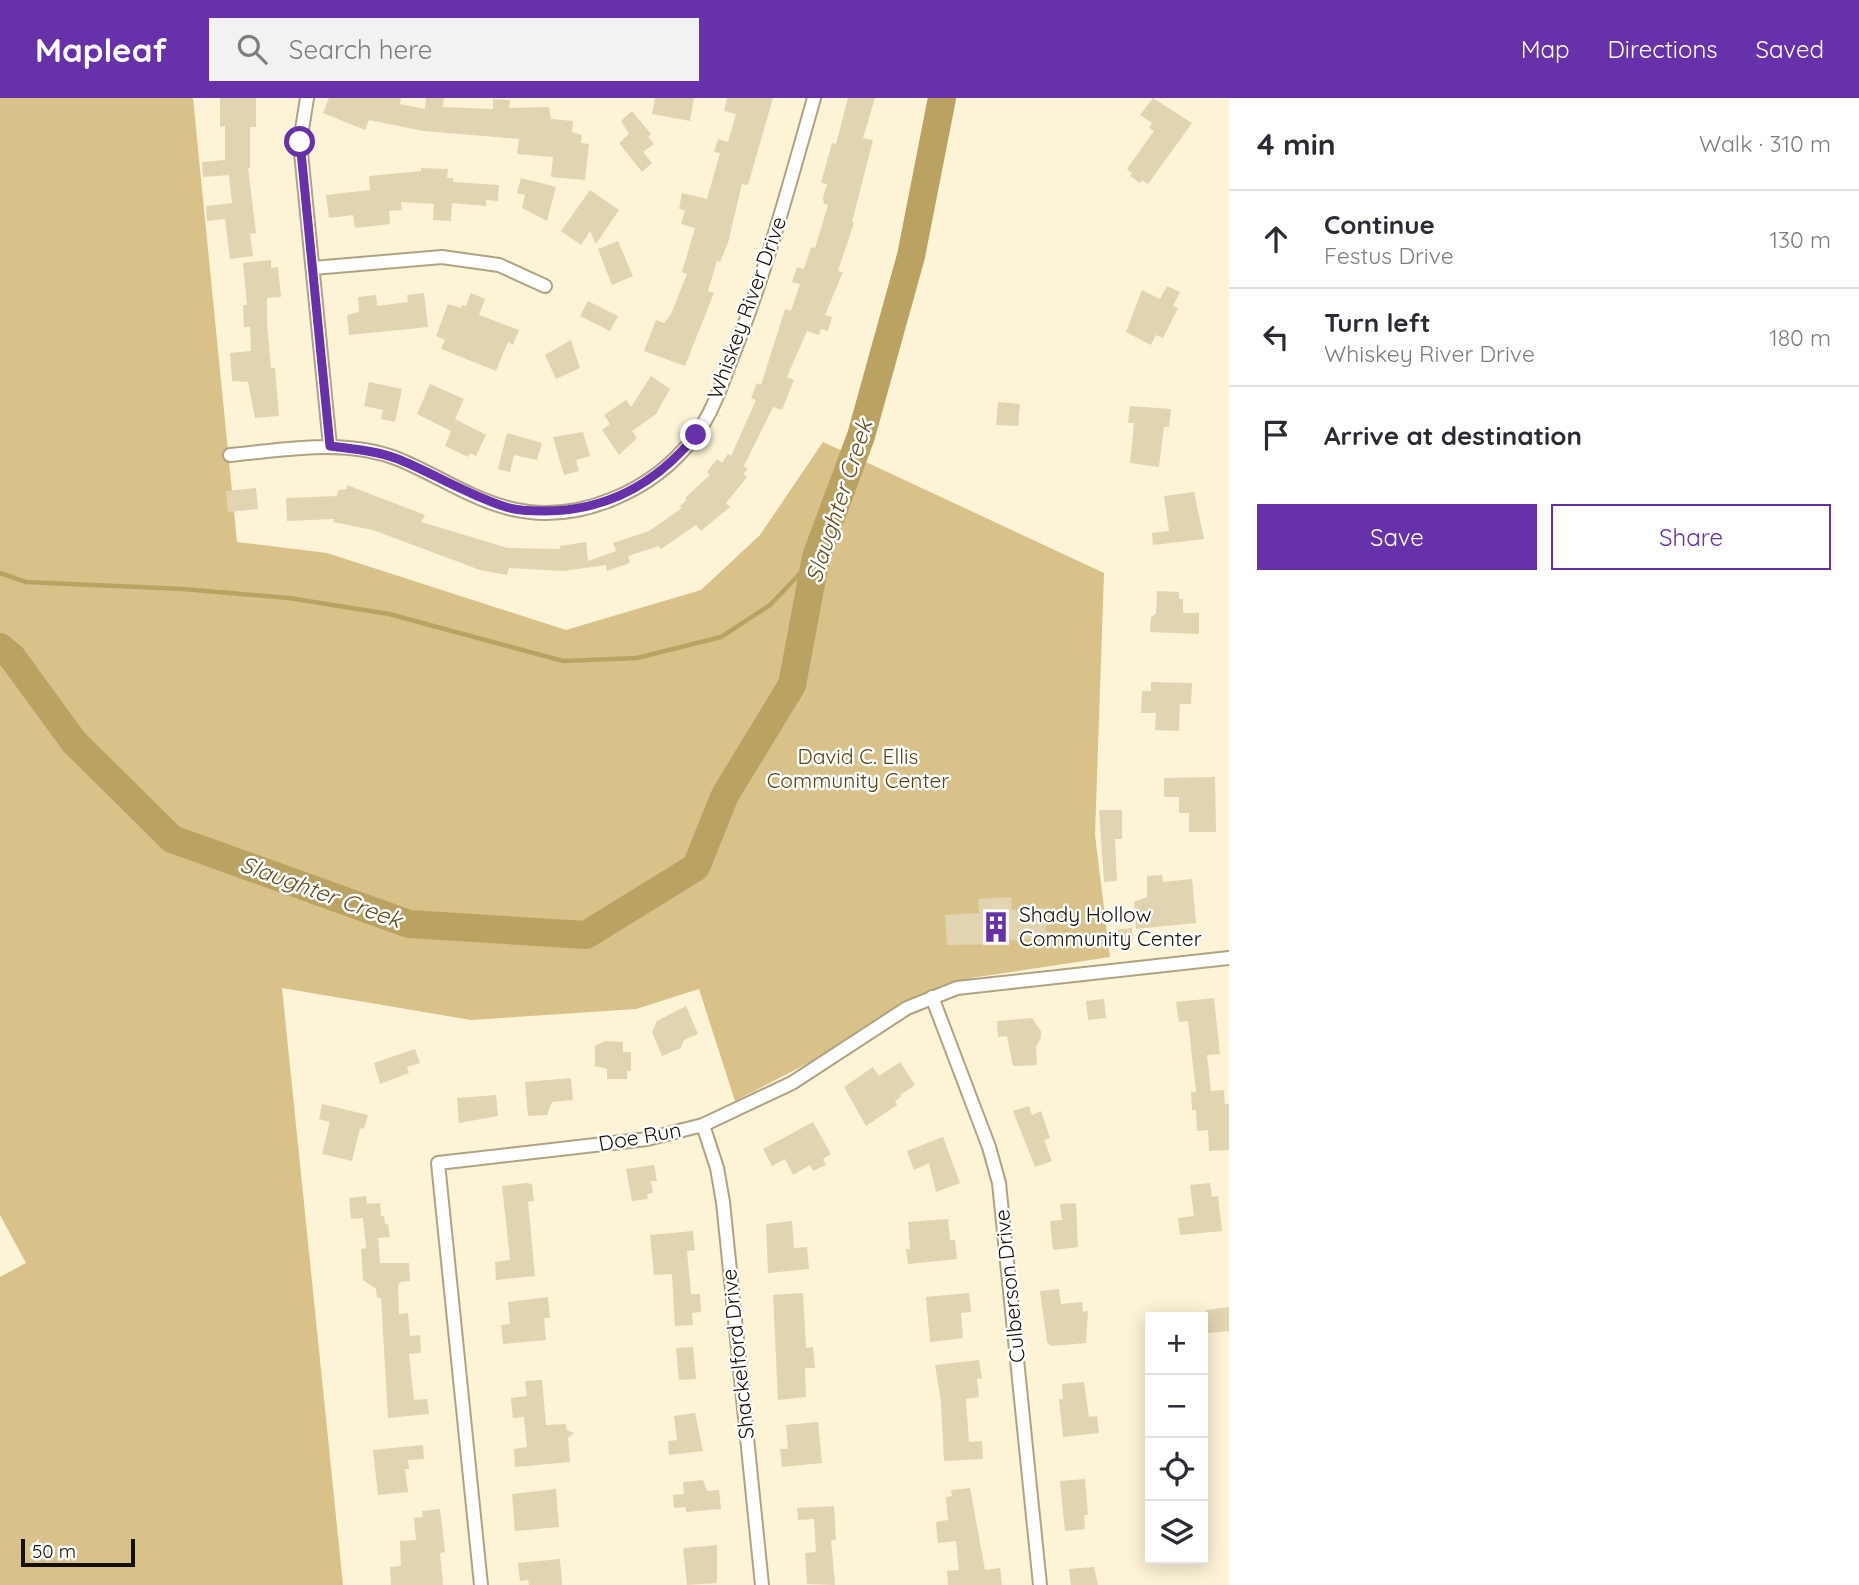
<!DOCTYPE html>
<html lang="en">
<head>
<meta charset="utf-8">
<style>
  body { margin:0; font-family:Quicksand,sans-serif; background:#f2f2f3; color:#2b2b33 }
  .controls { position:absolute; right:21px; bottom:21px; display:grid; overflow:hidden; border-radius:0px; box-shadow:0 4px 18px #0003 }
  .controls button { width:63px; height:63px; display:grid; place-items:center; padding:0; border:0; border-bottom:2px solid #e1e1e2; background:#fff; color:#2b2b33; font:35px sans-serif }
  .scale { position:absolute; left:21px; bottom:18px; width:114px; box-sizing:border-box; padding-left:7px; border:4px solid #141004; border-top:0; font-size:19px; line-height:24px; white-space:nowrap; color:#141004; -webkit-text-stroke:5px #fff; paint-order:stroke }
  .stop { position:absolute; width:21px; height:21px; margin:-16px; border:5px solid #6732a9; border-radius:50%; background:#fff }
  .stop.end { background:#6732a9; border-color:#fff; box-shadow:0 2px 7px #0008 }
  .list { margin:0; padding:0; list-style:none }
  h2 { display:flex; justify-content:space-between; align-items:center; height:91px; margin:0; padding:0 28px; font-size:30px }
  h2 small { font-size:23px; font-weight:400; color:#7c7c81 }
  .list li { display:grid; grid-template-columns:46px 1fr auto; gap:21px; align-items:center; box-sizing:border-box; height:98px; padding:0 28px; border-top:2px solid #e1e1e2 }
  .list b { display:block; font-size:26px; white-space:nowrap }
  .list p { margin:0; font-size:23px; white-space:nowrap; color:#7c7c81 }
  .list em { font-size:23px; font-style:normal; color:#7c7c81 }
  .actions { display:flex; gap:14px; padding:21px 28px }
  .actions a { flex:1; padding:16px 0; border:2px solid #6732a9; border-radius:0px; text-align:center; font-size:24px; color:#6732a9 }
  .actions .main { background:#6732a9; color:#fff }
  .icon { flex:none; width:38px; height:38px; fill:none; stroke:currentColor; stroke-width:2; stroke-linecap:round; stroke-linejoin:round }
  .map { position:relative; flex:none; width:1229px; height:1487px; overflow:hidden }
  header { display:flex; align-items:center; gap:42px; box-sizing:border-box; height:98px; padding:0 35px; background:#6732a9; color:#fff }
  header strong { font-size:33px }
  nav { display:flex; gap:38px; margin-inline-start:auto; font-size:24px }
  .search { width:490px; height:63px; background:#f2f2f3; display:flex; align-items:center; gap:18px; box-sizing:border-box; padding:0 24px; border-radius:0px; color:#7c7c81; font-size:26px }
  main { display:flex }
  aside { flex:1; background:#fff }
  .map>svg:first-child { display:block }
  .green { fill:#d8c289 }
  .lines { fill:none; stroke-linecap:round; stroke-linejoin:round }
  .stream { stroke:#baa262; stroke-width:4.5 }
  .river { stroke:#baa262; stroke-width:28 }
  .building { fill:#e1d4b1 }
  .street-casing { stroke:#b0a381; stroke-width:16 }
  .street { stroke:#fff; stroke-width:12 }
  .route { stroke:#6732a9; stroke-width:9 }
  .labels { text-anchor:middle; stroke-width:5; stroke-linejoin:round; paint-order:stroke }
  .street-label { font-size:21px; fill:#141004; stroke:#fff }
  .park-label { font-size:21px; fill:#564512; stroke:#fff }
  .poi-label { font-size:21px; fill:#141004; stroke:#fff; text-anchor:start }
  .water-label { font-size:23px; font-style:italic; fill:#614f1e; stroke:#fff }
</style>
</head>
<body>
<header>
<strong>Mapleaf</strong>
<div class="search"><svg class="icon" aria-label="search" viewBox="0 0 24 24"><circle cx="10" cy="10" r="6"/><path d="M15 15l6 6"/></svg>Search here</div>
<nav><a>Map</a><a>Directions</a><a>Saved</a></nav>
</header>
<main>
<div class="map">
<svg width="1229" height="1487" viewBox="0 0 1229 1487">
  <rect width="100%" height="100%" fill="#fdf3d6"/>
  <path class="green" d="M0,0h193l44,444 90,11 239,77 135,-40 59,-55 63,-93 281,131 -9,262 15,122 -139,21 -236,123 -36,-112 -63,20 -165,11 -189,-32 61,597h-343v-308l26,-14 -26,-48z"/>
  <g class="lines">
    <path class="stream" d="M0,475l26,9 157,7 106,9 100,16 174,47 74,-3 84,-21 49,-32 46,-48"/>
    <path class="river" d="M0,549l12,10 62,85 98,97 237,85 177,11 110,-68 29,-72 67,-110 24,-128 45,-121 50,-180 31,-158"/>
  </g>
  <path class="building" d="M220,0h36v29h-6v41h-2l8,65 -6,1 3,22 -23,3 -5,-40 -18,2 -1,-15 26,-3 -3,-28 -26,2 -1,-15 23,-2v-34l-5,1z
    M329,0h72l-1,6 25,5 1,-11h18l-1,9 50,2v-10l17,1 -1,8 40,-1 2,12 22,2 -1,11 10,3 -1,8 8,1 -4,36 -34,-3 2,-20 -36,-3 2,-15 -96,-8 -54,-11 -4,10 -42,-17z
    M655,0h39l-4,23 -38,-7z
    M727,0h46l-25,87 -6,-1 -14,59 -8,19 -3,-1 -9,30 6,2 -29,73 -41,-15 12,-31 8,3 7,-9 16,-40 -5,-2 13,-44 -14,-4 4,-14 -6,-1 3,-16 25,6 13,-46 -6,-1 4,-13 10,3 8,-28 -12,-3z
    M848,0h27l-12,40 10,2 -21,82 2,1 -16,48 5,1 -18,43 7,2 -4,14 -7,-2 -2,6 -12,-4 -20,46 7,3 -12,30 -9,-3 -29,59 4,3 -5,5 4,3 -21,26 4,4 -29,24 -5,-6 -35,24 -2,-3 -31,10 2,7 -23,8 -1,-6 -43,6 -54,-3 -2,7 -27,-5 -107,-40 -40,-8 1,-3 -47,2 -1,-23 51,-2 1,-6 9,-1v-4l78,30 -4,7 87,26 52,1v-3l26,-4 2,19 28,-10 -3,-8 36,-12 33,-23 -2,-2 7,-6 -2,-2 25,-23 -3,-3 10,-13 5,4 6,-9 3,2 25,-56 -5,-2 6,-15 4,2 24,-76 6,2 9,-27 -8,-2 5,-15 7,2 7,-22 4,1 13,-43 -4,-1 -1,-6 4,-14 -6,-1 11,-40 4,1z
    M1153,0l39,25 -44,61 -6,-4 -2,3 -10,-7 2,-3 -5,-4 27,-38 -5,-3 3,-5 -12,-8z
    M632,13l19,23 -3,3 6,7 -11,8 9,11 -10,9 -23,-29 10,-9 -8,-13z
    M421,70l27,1 -1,9h6v4l46,3 -1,16 -12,-1v6l-34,-3 -1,18 -18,-1 1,-16 -33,-2 1,8 -13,1 1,13 -35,4 -2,-13 -24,3 -3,-23 44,-5 -1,-14 52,-5z
    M521,80l35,9 -9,34 -25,-13 3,-13 -8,-2z
    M590,92l29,20 -23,34 -6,-13 -9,14 -20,-14z
    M618,143l15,35 -21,9 -14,-36z
    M271,162v8l7,-1 3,30 -14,1v26l4,44h4l4,48 -24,2 -7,-36 -16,-1 -2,-28 21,-2 -1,-24h-6l-1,-22h4l-4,-42z
    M1167,188l13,6 -7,14 5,2 -15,30 -7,-3 -5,10 -25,-13 16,-42 18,9z
    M424,195l4,34 -79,8 -2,-20 12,-3 -1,-15 18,-2 1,11 31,-4 -1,-7z
    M471,195l14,6 -6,16 40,15 -6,15 -5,-3 -12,29 -55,-22 4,-9 -9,-4 12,-32 13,4 1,-3 4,1z
    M588,203l30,15 -8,15 -30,-15z
    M571,242l9,28 -24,11 -11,-24z
    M651,278l19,13 -14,25 -24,17 5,7 -18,17 -17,-25 8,-6 -6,-9 22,-15 5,7z
    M369,284l33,7 -7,33 -14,-3 2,-9 -19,-4z
    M430,286l34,15 -9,20 31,16 -10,21 -6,-3 -2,4 -23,-11 6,-15 -34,-17z
    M998,304l22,2 -2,22 -22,-1z
    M1130,308l41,3 -2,18h-5l-5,40 -29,-4 4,-40h-6z
    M583,334l7,24 -14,4 3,11 -15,4 -11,-38z
    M507,335l35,10 -5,17 -23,-5 -4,17 -12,-3z
    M256,390l2,21 -30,3 -2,-21z
    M1194,394l10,47 -51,6 -1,-12 17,-2 -5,-35z
    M1157,493l22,1v7h4v14h16v21l-49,-2 1,-15 5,-3z
    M1151,584l41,1 -1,21h-11l-1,27 -24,-1 1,-17h-15l1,-22h9z
    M1215,679l1,55h-27v-19h-10v-16h-15v-19z
    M1099,712h23v29h-7l2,42 -13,1z
    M1162,777l1,7 29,-3 4,44 -60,6 -2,-27 13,-5v-21z
    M1011,799l1,13 33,-2 2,30 -46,3v3l-54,1 -2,-30 34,-2 -1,-14z
    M1132,830l1,15 -17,2 -2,-15z
    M1214,900l6,56 -13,1 4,36 13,-1 1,14h4v46l-20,1 -1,-21 -11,1 -1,-21h-4l-1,-18h5l-8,-71 -9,1 -3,-20z
    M1104,901l2,19 -18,2 -2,-19z
    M686,908l12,28 -14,6 -3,8 -19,8 -10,-24 5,-11z
    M1032,920l9,13v7l-5,9 1,18 -24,1 -6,-30 -9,1 -1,-16z
    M605,943l18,1v10h8v19h-4v8h-20v-10l-12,-3v-20z
    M415,951l5,14 -13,4 2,6 -29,11 -6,-21z
    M900,964l15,23 -15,10 1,2 -6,4 2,4 -31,21 -22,-39 29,-20 6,9z
    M571,980l2,22 -21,2 -5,13 -19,1 -3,-34z
    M496,997l2,21 -39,7 -2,-25z
    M322,1006l46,11 -4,14 -4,-1 -8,33 -30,-7 8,-32 -11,-3z
    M1029,1008l3,9 9,-4 9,27 -6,2 8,21 -17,6 -22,-56z
    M813,1024l18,32 -8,5 3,6 -13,6 -3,-6 -17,10 -8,-16 -13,7 -9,-17z
    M943,1039l17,46 -24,9 -7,-29 -15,7 -7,-19z
    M654,1067l3,16h-6l2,12 -6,1 1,5 -16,2 -6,-32z
    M526,1085l6,1 2,17 -6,1 7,74 -39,4 -1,-18 15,-2 -8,-74z
    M1210,1085l2,14 6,-1 4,35 -42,4 -2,-17 16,-2 -4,-31z
    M366,1098l1,8 13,-1 1,13h3l1,8h3l2,13 -12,1 2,25h29l1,18 -10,1 -2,4 1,28 9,-1 2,23 10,-1 1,18 -12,1 5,46 13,-1 2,15 -41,4 -7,-120h-4l-1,-9 -13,-9 -2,-31 5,-1 -3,-30 -12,1 -2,-21z
    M1076,1105l2,44 -25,3 -3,-29 12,-1 -2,-16z
    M948,1121l2,21h5l2,19 -49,5 -2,-15h4l-2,-27z
    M792,1123l2,27 13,-1 2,22 -41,4 -2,-49z
    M693,1133l2,19 -8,1 4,43h9l1,18 -9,1 1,12 -18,1 -3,-52 -18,1 -4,-40z
    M1059,1191l2,15 21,-2 1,10 5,-1 -2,32 -35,3 -4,-4 -7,-51z
    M803,1195l3,55 7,-1 2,21h-10l1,29 -28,3 -5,-105z
    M969,1195l2,19 -10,1 2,25 -33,4 -4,-45z
    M548,1199l2,21h-6l2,22 -43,4 -2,-19 9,-1 -2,-22z
    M1229,1209v24l-21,2 -2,-23z
    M693,1249l3,32 -17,1 -3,-32z
    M979,1262l3,18 -5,1 2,18 -13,2 3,43 13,-1 1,18 -39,2 -3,-59 -6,-37z
    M542,1282l4,45 20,-1 1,6 7,3 -6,5 2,24 -55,5 -1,-18 13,-2 -3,-30 -11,1 -2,-20 16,-2 -2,-15z
    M1084,1284l5,35 8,-1 2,17 -36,4 -4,-38h4l-1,-15z
    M695,1315l8,38 -34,4 -1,-14 9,-1 -3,-24z
    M818,1324l4,41 -40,4 -2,-18h8l-2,-24z
    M423,1347l1,14 -16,1 1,9h-4l3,23 -30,3 -5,-45z
    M1085,1381l3,36h-4l1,14 -20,2 -5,-50z
    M703,1382l4,11 12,-1 2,19 -35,3v-5l-12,1 -1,-13 11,-1 -1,-12z
    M970,1390l15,82 15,-2 2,17h-54l-1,-14 12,-1 -3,-29 -18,2 -2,-21 12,-2 -2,-23 6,-1 -1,-6z
    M556,1391l3,38 -44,4 -3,-37z
    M834,1408l2,34h-5l4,45 -28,-1 -2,-31 11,-1 -2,-33 -16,1 -1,-12z
    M440,1411l5,43 -5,1 3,32h-52l-1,-18 11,-1 -1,-25 16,-1 -2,-22 9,-1 -1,-6z
    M717,1447v38l-30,2 -4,-37z
    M560,1461l2,26h-33l-1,-5 -8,1 -2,-18z
    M1094,1469l4,18h-27l-2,-16z"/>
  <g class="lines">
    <defs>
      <path id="street" d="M307,0l-7,44 30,304
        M313,170l129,-11 57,8 46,21
        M230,357c55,-5 114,-17 168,4 37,15 71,39 110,49 69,18 146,-17 187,-72 17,-22 26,-50 36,-76 34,-85 58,-174 83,-262
        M932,899l57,150 10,36 41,402
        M703,1027l14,43 6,34 39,383
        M481,1487l-43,-422 209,-24 56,-14 89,-42 115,-75 50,-20 272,-30"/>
    </defs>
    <use href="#street" class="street-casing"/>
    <use href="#street" class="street"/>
  </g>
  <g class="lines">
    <path class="route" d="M300,44l30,304c23,3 47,5 68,13 37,15 70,36 108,48 12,4 26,4 38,4 63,0 113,-28 152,-76"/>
  </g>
  <defs>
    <symbol id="building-bare" viewBox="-9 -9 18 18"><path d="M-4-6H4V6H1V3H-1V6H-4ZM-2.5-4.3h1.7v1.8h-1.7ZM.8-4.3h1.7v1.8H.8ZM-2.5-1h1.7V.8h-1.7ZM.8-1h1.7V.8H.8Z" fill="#6732a9" stroke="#fff" stroke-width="2.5" paint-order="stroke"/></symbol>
  </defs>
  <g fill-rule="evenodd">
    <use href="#building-bare" x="974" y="807" width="44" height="44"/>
  </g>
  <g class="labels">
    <g class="street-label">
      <text transform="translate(747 210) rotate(-70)" y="7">Whiskey River Drive</text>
      <text transform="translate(640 1039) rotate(-10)" y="7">Doe Run</text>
      <text transform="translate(1010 1188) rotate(-96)" y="7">Culberson Drive</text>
      <text transform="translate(738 1256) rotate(-96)" y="7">Shackelford Drive</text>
    </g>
    <g class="park-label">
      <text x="858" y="666">David C. Ellis<tspan x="858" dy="24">Community Center</tspan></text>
    </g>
    <g class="poi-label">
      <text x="1019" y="824">Shady Hollow<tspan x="1019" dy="24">Community Center</tspan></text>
    </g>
    <g class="water-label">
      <text transform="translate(839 403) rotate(-72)" y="8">Slaughter Creek</text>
      <text transform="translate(321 794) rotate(20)" y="8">Slaughter Creek</text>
    </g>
  </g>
</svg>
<div class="controls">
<button>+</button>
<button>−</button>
<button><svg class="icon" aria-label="locate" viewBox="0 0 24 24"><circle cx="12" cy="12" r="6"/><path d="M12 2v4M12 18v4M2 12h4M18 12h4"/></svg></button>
<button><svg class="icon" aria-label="layers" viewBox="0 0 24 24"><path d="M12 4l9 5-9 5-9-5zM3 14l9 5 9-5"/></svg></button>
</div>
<div class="scale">50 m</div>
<div class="stop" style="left:300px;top:44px"></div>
<div class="stop end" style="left:696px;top:337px"></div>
</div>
<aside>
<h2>4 min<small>Walk · 310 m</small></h2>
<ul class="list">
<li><svg class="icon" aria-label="ahead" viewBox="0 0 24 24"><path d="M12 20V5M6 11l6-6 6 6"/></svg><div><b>Continue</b><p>Festus Drive</p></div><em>130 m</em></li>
<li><svg class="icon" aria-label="left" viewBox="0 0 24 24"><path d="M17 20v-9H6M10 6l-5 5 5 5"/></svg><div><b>Turn left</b><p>Whiskey River Drive</p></div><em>180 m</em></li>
<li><svg class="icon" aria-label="arrive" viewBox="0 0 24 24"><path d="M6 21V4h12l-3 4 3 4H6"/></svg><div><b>Arrive at destination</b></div></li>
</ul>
<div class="actions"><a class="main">Save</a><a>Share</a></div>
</aside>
</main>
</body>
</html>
